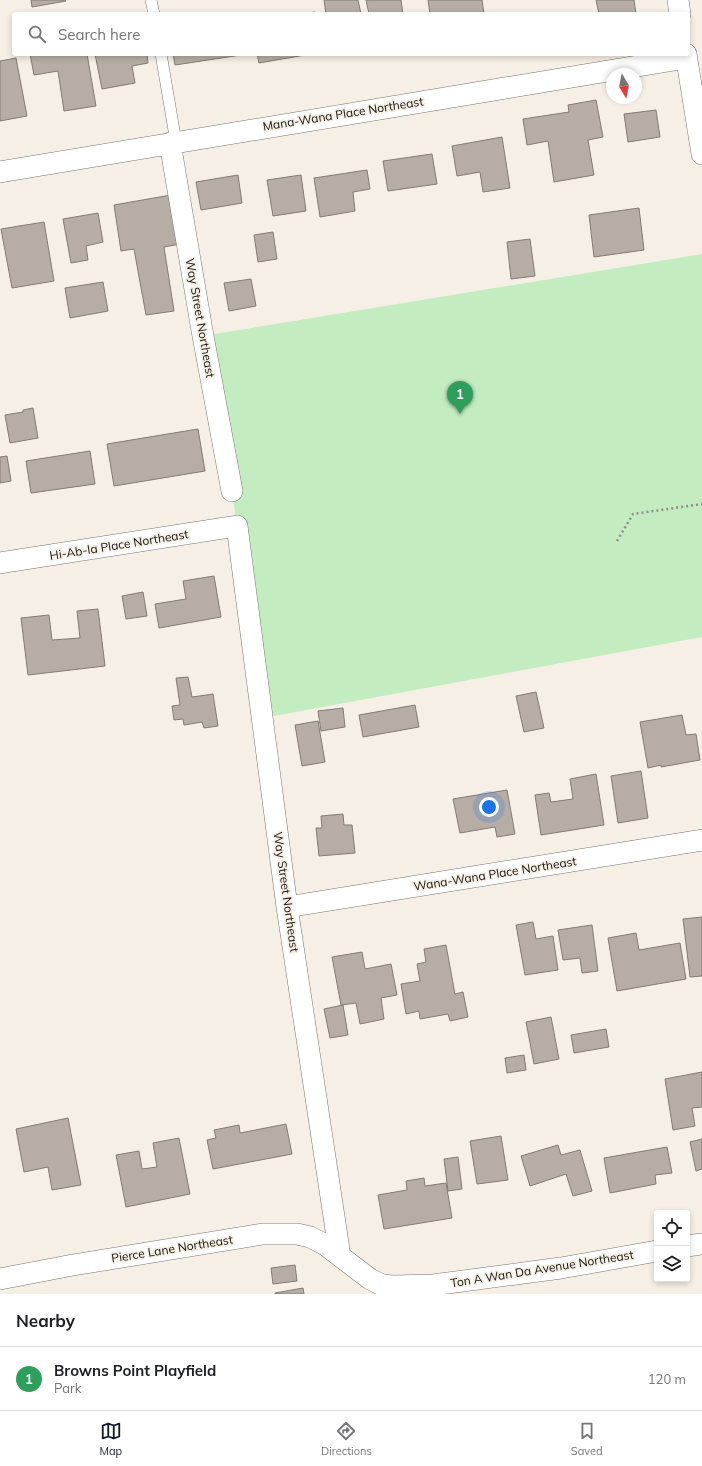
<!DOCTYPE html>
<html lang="en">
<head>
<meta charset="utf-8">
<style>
  body { margin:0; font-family:Mulish,sans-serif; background:#f6f6f6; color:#202124 }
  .controls { position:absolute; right:12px; bottom:12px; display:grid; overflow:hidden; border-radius:4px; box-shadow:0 2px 6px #0003 }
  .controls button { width:36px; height:36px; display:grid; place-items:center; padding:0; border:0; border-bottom:1px solid #e0e0e0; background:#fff; color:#202124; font:20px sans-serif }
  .compass { position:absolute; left:606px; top:68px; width:36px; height:36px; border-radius:50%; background:#fff; box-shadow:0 2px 6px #0003; rotate:170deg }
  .you { position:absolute; left:489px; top:807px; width:14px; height:14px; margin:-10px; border:3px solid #fff; border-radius:50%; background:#1a73e8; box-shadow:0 0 0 6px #1a73e833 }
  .badge { display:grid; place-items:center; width:26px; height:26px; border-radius:50%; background:#111827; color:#fff; font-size:13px; font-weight:700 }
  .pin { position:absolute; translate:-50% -33px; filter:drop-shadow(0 1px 2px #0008) }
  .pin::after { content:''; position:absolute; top:21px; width:14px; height:12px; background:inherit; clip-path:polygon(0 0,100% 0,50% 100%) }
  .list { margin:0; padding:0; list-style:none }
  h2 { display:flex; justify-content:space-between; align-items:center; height:52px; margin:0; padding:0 16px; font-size:17px }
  h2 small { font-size:13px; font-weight:400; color:#757577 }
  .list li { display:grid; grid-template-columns:26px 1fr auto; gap:12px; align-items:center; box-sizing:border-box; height:64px; padding:0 16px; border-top:1px solid #e0e0e0 }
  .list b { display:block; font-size:15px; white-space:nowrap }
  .list p { margin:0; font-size:13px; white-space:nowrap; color:#757577 }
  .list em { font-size:13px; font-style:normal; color:#757577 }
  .icon { flex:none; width:22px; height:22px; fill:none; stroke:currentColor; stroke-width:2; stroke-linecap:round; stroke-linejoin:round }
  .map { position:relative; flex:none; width:702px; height:1294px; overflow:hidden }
  .search { position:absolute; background:#fff; box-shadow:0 2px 6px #0003; left:12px; right:12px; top:12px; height:44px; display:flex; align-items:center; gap:10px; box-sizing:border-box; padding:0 14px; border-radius:4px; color:#757577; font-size:15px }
  .sheet { height:116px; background:#fff }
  nav { display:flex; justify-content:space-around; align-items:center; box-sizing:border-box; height:56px; border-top:1px solid #e0e0e0; background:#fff; font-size:11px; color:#757577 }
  nav a { display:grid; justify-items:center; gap:2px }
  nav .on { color:#111827 }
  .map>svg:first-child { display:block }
  .green { fill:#c3edc1 }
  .building { fill:#b6aea5; stroke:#827b73 }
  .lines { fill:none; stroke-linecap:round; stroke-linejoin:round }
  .service-casing { stroke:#7c756d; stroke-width:12 }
  .minor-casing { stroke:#7c756d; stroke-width:22 }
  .path { stroke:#928d86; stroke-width:2.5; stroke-dasharray:2 3; stroke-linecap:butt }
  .service { stroke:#fff; stroke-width:11 }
  .minor { stroke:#fff; stroke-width:21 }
  .labels { text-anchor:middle; stroke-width:3.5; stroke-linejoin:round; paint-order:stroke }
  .street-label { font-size:12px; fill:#161410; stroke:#f6efe5 }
</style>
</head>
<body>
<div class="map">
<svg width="702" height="1294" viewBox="0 0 702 1294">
  <rect width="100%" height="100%" fill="#f6efe5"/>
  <path class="green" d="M702,254v383l-439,81 -31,-227 -29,-155z"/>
  <path class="building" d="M31,0h34l1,1 -34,6z
    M324,0h34l3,14h-35z
    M366,0h35l2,14h-34z
    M428,0h54l2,14h-54z
    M596,0h38l2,14h-37z
    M315,12v2h-14z
    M30,54h57l9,52 -32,5 -6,-40 -24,4z
    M95,54h52l1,9 -16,3 3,17 -33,6z
    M173,54h68v1l-66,10z
    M257,54h54l-52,9z
    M16,58l11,58 -27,5v-60z
    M596,100l7,37 -15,3 6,35 -40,7 -6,-41 -21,4 -4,-26 46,-7 -1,-7z
    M656,110l4,27 -32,5 -4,-28z
    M502,137l8,51 -27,4 -3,-20 -23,4 -5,-30z
    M432,154l5,30 -49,7 -5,-30z
    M367,170l3,19 -17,3 2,19 -35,6 -6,-39z
    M238,175l4,28 -41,7 -5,-28z
    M301,175l5,36 -33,5 -6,-36z
    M171,195l9,49 -16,3 10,64 -28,4 -12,-66 -13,2 -7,-46z
    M639,208l5,42 -50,7 -5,-42z
    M98,213l5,29 -17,4 2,14 -17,3 -8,-44z
    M44,222l10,59 -42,7 -11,-59z
    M273,232l4,27 -19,3 -4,-27z
    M530,239l5,37 -24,3 -4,-37z
    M251,279l5,27 -27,5 -5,-28z
    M103,282l5,29 -38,7 -5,-30z
    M33,408l5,30 -28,5 -5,-28 18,-3v-2z
    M198,429l7,42 -91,15 -7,-42z
    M90,451l5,33 -64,9 -5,-32z
    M7,456l4,25 -11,2v-26z
    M214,576l7,41 -62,11 -4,-24 31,-5 -3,-18z
    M143,592l4,24 -21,3 -4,-23z
    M98,609l7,57 -77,9 -7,-57 28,-3 3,25 28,-2 -3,-27z
    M188,677l4,20 21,-3 5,32 -14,2 -2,-6 -18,3 -1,-6 -9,1 -2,-14 8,-1 -4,-27z
    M536,692l8,36 -20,4 -8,-36z
    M415,705l4,22 -56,10 -4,-22z
    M343,708l2,19 -24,4 -3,-20z
    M682,715l4,20 10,-1 4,26 -39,7v-2l-13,3 -8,-46z
    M318,721l7,41 -23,4 -7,-41z
    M641,771l7,47 -30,5 -7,-47z
    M596,774l8,51 -63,10 -6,-40 14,-2 2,9 22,-3 -3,-20z
    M507,790l8,44 -18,3 -2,-10 -35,6 -7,-34z
    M343,814l1,11h8l3,28 -36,3 -3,-28h6l-1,-12z
    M702,917v59l-12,1 -7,-58z
    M533,922l3,17 17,-3 5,34 -33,5 -9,-50z
    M592,925l6,46 -16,2 -2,-15 -17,2 -5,-30z
    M636,933l3,17 41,-7 6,36 -69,12 -9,-53z
    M446,945l9,49 8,-2 5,25 -18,4 -2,-7 -28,5 -1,-8 -13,3 -5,-30 19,-3 -3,-17 9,-2 -2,-13z
    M362,952l3,17 26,-5 6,31 -16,3 3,21 -24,5 -4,-21 -15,2 -9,-48z
    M343,1005l5,30 -18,3 -6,-29z
    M551,1017l8,42 -25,5 -8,-42z
    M606,1029l3,18 -35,6 -3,-18z
    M524,1055l2,15 -19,3 -2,-15z
    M702,1072v35l-10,1 3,18 -22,4 -8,-51z
    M68,1118l13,67 -29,5 -4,-23 -24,5 -8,-43z
    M286,1124l6,30 -79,15 -6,-29 9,-2 -2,-8 25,-5 1,8z
    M501,1136l7,44 -31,4 -7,-43z
    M179,1138l11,56 -64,13 -10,-52 23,-4 3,18 15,-2 -4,-24z
    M702,1139v30l-6,2 -6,-29z
    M558,1145l3,10 19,-5 12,41 -19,5 -7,-22 -36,12 -9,-30z
    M667,1147l5,26 -17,2 1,9 -46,9 -6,-35z
    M458,1157l4,32 -14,2 -4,-32z
    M424,1178l1,8 21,-3 6,35 -68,11 -6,-34 29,-5 -1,-9z
    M295,1265l2,16 -24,3 -2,-16z
    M303,1288l1,6h-29v-1z"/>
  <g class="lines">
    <defs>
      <path id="service" d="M151,0l3,14
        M161,54l15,88"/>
      <path id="minor" d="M678,0l2,14
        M686,54l16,100
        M170,143l33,193 29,155
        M0,172l686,-114
        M0,563l237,-37 50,381 53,349
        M287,907l415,-67
        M687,1246l15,-2
        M0,1279l73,-14 190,-31h34l13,3 14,7 46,35 12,6 11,1 40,-1 128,-17 96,-17"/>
    </defs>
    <use href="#service" class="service-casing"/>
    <use href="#minor" class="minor-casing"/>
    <path class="path" d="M617,541l16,-27 69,-10"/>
    <use href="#service" class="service"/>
    <use href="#minor" class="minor"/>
  </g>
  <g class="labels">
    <g class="street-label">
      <text transform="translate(343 114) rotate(-9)" y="4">Mana-Wana Place Northeast</text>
      <text transform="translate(200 318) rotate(80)" y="4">Way Street Northeast</text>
      <text transform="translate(119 545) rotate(-9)" y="4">Hi-Ab-la Place Northeast</text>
      <text transform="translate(495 874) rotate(-9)" y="4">Wana-Wana Place Northeast</text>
      <text transform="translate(286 892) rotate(82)" y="4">Way Street Northeast</text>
      <text transform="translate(172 1249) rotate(-9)" y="4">Pierce Lane Northeast</text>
      <text transform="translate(542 1269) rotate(-9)" y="4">Ton A Wan Da Avenue Northeast</text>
    </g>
  </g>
</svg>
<div class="controls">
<button><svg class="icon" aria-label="locate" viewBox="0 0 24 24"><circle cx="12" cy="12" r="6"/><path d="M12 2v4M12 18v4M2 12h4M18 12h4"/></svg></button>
<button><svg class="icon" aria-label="layers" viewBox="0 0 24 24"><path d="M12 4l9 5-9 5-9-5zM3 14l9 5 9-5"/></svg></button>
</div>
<svg class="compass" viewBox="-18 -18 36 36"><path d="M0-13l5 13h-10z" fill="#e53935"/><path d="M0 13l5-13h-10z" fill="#757577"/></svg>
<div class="you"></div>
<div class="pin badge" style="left:460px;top:414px;background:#2e9e5b">1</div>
<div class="search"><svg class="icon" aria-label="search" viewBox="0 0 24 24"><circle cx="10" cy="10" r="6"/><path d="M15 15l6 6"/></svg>Search here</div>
</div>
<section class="sheet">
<h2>Nearby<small></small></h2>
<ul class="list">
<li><span class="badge" style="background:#2e9e5b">1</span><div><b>Browns Point Playfield</b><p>Park</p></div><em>120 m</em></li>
</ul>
</section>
<nav>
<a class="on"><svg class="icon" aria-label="map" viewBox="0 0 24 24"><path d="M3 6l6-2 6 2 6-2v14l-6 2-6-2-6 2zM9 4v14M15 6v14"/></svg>Map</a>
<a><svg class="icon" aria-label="directions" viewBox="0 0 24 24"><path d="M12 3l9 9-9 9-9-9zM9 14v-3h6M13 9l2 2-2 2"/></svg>Directions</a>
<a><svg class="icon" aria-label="saved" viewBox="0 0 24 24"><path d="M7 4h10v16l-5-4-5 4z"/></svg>Saved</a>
</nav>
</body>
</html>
